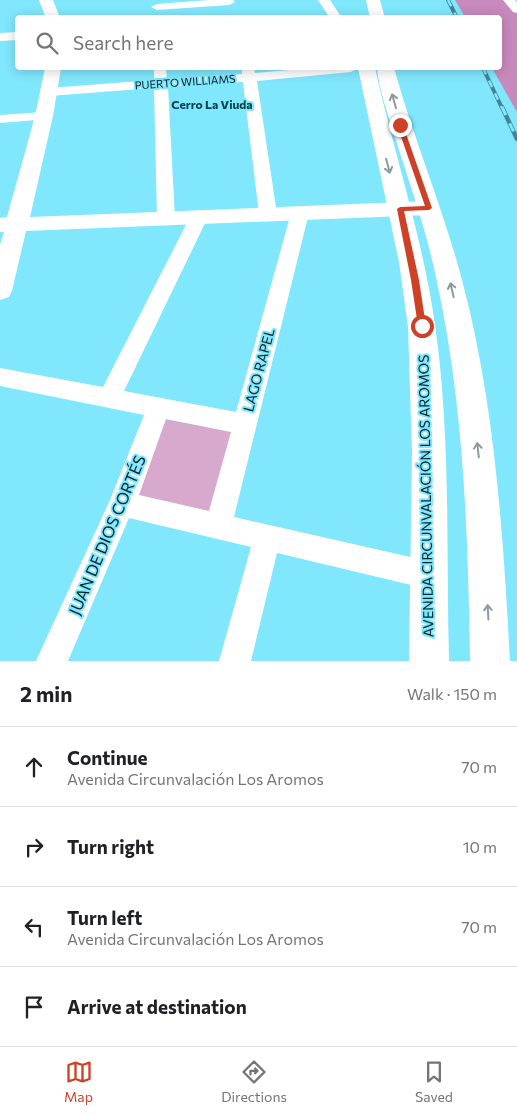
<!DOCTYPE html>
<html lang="en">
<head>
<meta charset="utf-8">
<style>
  body { margin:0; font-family:Commissioner,sans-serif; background:#f6f6f6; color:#202124 }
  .stop { position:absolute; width:15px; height:15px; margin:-11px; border:4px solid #cd4226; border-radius:50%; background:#fff }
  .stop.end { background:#cd4226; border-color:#fff; box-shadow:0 1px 5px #0008 }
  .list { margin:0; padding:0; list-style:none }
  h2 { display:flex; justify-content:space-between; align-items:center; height:65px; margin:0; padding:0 20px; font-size:21px }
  h2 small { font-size:16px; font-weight:400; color:#757577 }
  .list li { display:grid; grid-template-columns:32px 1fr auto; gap:15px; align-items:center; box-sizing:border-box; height:80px; padding:0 20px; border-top:1px solid #e0e0e0 }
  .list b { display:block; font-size:19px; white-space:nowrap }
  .list p { margin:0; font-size:16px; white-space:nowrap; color:#757577 }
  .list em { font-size:16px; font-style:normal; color:#757577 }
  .icon { flex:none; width:28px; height:28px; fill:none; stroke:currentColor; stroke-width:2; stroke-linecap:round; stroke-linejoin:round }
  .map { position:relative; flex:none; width:517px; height:661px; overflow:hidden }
  .search { position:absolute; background:#fff; box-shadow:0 2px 12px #0003; left:15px; right:15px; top:15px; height:55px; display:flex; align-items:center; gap:12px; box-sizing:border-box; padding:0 18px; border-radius:5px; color:#757577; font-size:19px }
  .sheet { height:385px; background:#fff }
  nav { display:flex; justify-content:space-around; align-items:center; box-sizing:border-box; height:70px; border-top:1px solid #e0e0e0; background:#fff; font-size:14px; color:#757577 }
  nav a { display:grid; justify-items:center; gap:2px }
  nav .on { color:#cd4226 }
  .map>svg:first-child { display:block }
  .green { fill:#d6a9cd }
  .forest { fill:#c889bc }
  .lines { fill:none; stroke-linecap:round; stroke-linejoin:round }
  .minor { fill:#fff; fill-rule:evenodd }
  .tertiary { fill:#fff; fill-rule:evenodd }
  .secondary { fill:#fff; fill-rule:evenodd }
  .rail-far1-casing { stroke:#418694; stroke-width:4 }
  .rail-casing { stroke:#418694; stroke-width:4.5 }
  .rail-far1 { stroke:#81e7fd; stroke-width:2.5; stroke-dasharray:7; stroke-linecap:butt }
  .rail { stroke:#81e7fd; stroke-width:3; stroke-dasharray:9; stroke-linecap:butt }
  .oneway { stroke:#8c9c9e }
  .route { fill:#cd4226 }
  .labels { text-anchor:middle; stroke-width:4; stroke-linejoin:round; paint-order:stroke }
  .far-street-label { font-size:11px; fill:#002228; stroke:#81e7fd }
  .far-neighbourhood-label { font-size:12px; font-weight:bold; fill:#04434e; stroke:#81e7fd }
  .street-label { font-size:14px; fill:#002228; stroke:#81e7fd }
  .near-street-label { font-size:16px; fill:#002228; stroke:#81e7fd }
</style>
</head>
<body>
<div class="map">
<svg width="517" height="661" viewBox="0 0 517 661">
  <rect width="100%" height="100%" fill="#81e7fd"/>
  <path class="green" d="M164,419l69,13 -21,80 -77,-16z"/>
  <path class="forest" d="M455,0h53l9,12v100l-25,-44h8v-50l-35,-1z"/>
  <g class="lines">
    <path class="minor" d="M209,0h24l2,2 -6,3 -72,5 -6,-3 6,-3z
      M318,0h12l12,18h-12z
      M503,0h12l2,3v10l-4,-1z
      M18,32v8l-18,1v-8z
      M154,68h12l1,11 75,-5v-6h12l1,5 57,-5h46l-7,4 -94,9 20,133 -3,4 -6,2 -6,-2 -3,-4 -16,-132 -75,5 7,131 -3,4 -6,2 -6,-2 -3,-4 -3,-130 -105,8 -7,-4 7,-4 105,-8z
      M44,112l5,1 2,3 -2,3 -49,4v-8z
      M300,207l6,2 3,4 -75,304 194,44 10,4 4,10 -4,10 -10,4 -151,-36 -26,108h-32l32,-114 -122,-29 -61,143h-32l74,-161 34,-85 -144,-29v-18l103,19 87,-170 3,-4 6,-2 6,2 3,4 -84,174 112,21 55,-199 3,-4zM166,419l65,13 -22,79 -70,-16z"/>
    <path class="tertiary" d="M39,0h14l7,18h-14z
      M45,68h16l-8,48 -23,101 399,-16 8,2 3,5 -3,5 -8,2 -403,16 -14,60 -3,6 -9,3v-55l4,-13h-4v-14l7,-1 28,-101z"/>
    <path class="secondary" d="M366,0h14l5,18h-15z
      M358,68h17c19,86 48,170 60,257 16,111 11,225 14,336h-40l3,-209 -4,-125 -9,-65z
      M377,68h17c20,72 49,140 68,212 33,124 41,253 48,381h-40c-2,-127 -6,-255 -33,-379 -10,-50 -27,-97 -42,-145 -7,-23 -16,-47 -18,-69z"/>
    <defs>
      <path id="rail-far1" d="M448,0l9,18
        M483,68l19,40"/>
      <path id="rail" d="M502,107l15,32"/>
    </defs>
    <use href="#rail-far1" class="rail-far1-casing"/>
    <use href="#rail" class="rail-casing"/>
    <use href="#rail-far1" class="rail-far1"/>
    <use href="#rail" class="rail"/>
  </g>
  <defs><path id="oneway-shaft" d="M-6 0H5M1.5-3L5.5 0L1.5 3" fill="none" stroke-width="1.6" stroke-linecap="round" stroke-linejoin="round" transform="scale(1.25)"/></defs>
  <g class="oneway">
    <use href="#oneway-shaft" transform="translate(394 101) rotate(-106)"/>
    <use href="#oneway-shaft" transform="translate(388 166) rotate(75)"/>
    <use href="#oneway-shaft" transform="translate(452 290) rotate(-103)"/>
    <use href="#oneway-shaft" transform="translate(478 450) rotate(-96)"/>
    <use href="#oneway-shaft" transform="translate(488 612) rotate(-93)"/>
  </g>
  <path class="route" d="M400,123l3,2 29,83 -3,2 -25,1 15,69 7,46 -4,3 -4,-3 -7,-46 -14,-71 3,-2 25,-1 -28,-81z"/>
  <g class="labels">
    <g class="far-street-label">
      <text transform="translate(185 82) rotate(-4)" y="4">PUERTO WILLIAMS</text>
    </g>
    <g class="far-neighbourhood-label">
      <text x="212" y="109">Cerro La Viuda</text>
    </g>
    <g class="street-label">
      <text transform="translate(259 370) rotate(-75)" y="5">LAGO RAPEL</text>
      <text transform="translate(426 496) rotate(-91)" y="5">AVENIDA CIRCUNVALACIÓN LOS AROMOS</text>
    </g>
    <g class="near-street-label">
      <text transform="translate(107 535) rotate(-67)" y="6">JUAN DE DIOS CORTÉS</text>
    </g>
  </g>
</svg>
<div class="stop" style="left:422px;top:326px"></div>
<div class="stop end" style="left:400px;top:125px"></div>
<div class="search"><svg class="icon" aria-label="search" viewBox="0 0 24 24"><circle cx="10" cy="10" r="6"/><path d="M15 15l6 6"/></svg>Search here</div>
</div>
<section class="sheet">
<h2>2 min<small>Walk · 150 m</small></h2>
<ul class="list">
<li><svg class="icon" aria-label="ahead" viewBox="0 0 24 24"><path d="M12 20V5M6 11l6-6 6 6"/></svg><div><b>Continue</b><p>Avenida Circunvalación Los Aromos</p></div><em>70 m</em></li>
<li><svg class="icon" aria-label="right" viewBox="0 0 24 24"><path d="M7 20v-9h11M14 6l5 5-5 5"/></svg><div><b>Turn right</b></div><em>10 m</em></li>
<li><svg class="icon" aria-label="left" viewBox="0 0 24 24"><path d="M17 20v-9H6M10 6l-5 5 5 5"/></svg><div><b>Turn left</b><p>Avenida Circunvalación Los Aromos</p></div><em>70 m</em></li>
<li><svg class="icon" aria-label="arrive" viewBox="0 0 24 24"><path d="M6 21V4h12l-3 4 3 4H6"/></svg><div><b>Arrive at destination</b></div></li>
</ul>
</section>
<nav>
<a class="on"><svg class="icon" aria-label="map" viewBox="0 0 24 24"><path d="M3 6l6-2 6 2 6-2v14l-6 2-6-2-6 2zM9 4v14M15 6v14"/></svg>Map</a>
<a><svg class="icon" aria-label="directions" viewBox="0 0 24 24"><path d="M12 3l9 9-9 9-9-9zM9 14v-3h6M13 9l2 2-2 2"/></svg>Directions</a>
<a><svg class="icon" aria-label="saved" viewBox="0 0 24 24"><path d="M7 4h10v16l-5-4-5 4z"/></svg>Saved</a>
</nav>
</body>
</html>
